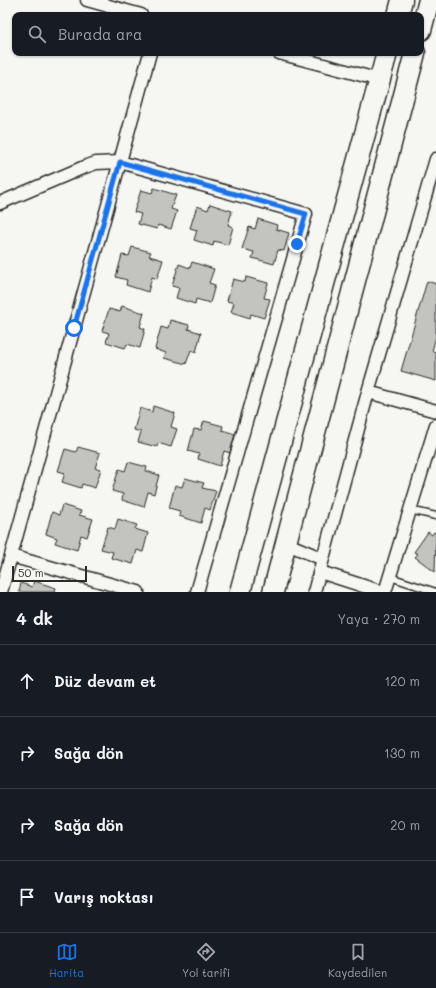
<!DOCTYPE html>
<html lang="tr">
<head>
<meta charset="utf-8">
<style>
  body { margin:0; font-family:Mali,sans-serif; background:#20242c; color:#f1f3f6 }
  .scale { position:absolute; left:12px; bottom:10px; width:75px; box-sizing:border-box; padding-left:4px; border:2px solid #2b2b2b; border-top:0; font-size:11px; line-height:14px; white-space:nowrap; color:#2b2b2b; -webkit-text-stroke:3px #f6f6f2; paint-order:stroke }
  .stop { position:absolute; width:12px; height:12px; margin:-9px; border:3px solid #1a73e8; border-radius:50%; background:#fff }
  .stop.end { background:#1a73e8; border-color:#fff; box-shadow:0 1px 4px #0008 }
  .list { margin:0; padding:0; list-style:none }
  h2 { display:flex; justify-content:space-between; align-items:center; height:52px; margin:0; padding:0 16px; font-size:17px }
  h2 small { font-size:13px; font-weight:400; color:#9ea1a6 }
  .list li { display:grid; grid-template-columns:26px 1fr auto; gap:12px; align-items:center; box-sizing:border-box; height:72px; padding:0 16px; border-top:1px solid #363941 }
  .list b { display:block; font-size:15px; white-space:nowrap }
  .list em { font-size:13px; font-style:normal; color:#9ea1a6 }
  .icon { flex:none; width:22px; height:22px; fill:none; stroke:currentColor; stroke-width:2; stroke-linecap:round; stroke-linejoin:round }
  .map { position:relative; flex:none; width:436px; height:592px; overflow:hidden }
  .search { position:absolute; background:#171b24; box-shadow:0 1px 3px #0004; left:12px; right:12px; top:12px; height:44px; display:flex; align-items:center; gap:10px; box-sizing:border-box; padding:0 14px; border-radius:8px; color:#9ea1a6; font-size:15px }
  .sheet { height:340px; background:#171b24 }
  nav { display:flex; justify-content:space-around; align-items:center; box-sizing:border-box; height:56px; border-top:1px solid #363941; background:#171b24; font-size:11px; color:#9ea1a6 }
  nav a { display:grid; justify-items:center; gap:2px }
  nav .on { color:#1a73e8 }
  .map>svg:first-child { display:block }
  .building { fill:#c3c3c0; stroke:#2b2b2b }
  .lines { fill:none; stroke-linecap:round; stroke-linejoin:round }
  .service-casing { stroke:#2b2b2b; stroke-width:9 }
  .minor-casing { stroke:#2b2b2b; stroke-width:15 }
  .trunk-casing { stroke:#2b2b2b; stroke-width:23 }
  .service { stroke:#f6f6f2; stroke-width:6 }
  .minor { stroke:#f6f6f2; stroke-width:12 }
  .trunk { stroke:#f6f6f2; stroke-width:20 }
  .route { stroke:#1a73e8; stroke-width:5 }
</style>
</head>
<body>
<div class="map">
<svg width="436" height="592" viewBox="0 0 436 592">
  <rect width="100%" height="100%" fill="#f6f6f2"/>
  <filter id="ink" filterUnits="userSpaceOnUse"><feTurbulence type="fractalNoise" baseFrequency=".025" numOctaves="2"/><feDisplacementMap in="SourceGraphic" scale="8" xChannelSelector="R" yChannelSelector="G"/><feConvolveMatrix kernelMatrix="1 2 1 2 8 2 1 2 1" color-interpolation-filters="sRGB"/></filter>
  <g filter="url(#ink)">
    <path class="building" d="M154,188l22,7 -5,14 6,2 -6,18 -13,-4 -1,4 -19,-5 3,-10 -7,-2 7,-22 11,3z
      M210,204l22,7 -4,14 5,2 -5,18 -14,-4 -1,5 -19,-6 3,-10 -7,-2 7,-22 11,4z
      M258,219l19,6 -1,4 13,4 -5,18 -6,-1 -4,14 -22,-6 2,-6 -12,-3 7,-22 6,2z
      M132,247l19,5 -2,4 14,4 -6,19 -5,-2 -4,15 -22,-7 1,-5 -11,-3 6,-22 7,1z
      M192,262l22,7 -5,14 6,2 -5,18 -14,-4 -1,5 -19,-6 3,-10 -7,-2 7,-22 11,4z
      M246,277l22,6 -4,15 6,1 -6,19 -13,-4 -1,4 -19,-6 3,-9 -7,-2 6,-22 12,3z
      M427,281l9,3v53l-4,14 4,1v29l-35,-10z
      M122,306l22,7 -4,14 5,2 -5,19 -13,-4 -2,4 -19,-6 3,-9 -7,-2 7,-22 11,3z
      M170,320l19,5 -1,4 13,4 -5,19 -5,-2 -5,14 -22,-6 2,-5 -11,-4 6,-22 7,2z
      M153,406l22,7 -4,14 6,2 -6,18 -13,-4 -1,4 -19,-5 3,-10 -7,-2 6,-22 12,4z
      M204,421l19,5 -1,4 13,4 -5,19 -6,-2 -4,15 -22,-7 1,-5 -11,-3 6,-22 7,1z
      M78,447l22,6 -5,15 6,1 -6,19 -13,-4 -1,4 -19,-6 3,-9 -7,-2 7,-22 11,3z
      M128,462l19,5 -1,4 13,4 -5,19 -6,-2 -4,15 -22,-7 1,-6 -11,-3 7,-22 6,2z
      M185,478l19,5 -2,5 14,3 -6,19 -5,-2 -4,15 -22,-7 1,-5 -11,-3 6,-23 7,2z
      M62,505l19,6 -2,4 14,4 -6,18 -6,-2 -4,15 -22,-7 2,-5 -11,-4 6,-22 7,3z
      M118,519l19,6 -2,4 13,4 -5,19 -6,-2 -4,14 -22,-6 2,-6 -12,-3 7,-22 7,2z
      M428,532l4,3 2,-3 2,1 -1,39 -20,-15 3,-3 -4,-2z
      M34,581l22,7 -1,4h-36l2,-9 11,4z"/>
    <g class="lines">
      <defs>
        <path id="service" d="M410,510l26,6
          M390,577l46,15"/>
        <path id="minor" d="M87,0l54,15
          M279,53l101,27
          M0,203l82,-35 14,-5 24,-1 186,52 -109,378
          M368,392l68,19
          M285,543l38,16
          M11,556l127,36
          M320,572l62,20
          M1,592l149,-539
          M314,592l54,-200 68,-233
          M385,592l51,-167"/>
        <path id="trunk" d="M398,15l4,-15
          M421,30l8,-30
          M240,592l147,-539
          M273,592l142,-539"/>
      </defs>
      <use href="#service" class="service-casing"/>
      <use href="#minor" class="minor-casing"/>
      <use href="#trunk" class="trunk-casing"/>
      <use href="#service" class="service"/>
      <use href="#minor" class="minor"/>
      <use href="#trunk" class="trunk"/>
    </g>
  </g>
  <g class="lines" filter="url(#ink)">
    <path class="route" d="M74,328l46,-166 186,52 -9,30"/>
  </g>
</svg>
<div class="scale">50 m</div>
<div class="stop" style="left:74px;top:328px"></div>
<div class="stop end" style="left:297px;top:244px"></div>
<div class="search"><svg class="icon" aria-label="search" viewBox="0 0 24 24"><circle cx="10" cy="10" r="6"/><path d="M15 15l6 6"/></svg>Burada ara</div>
</div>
<section class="sheet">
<h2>4 dk<small>Yaya · 270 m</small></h2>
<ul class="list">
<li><svg class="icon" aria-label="ahead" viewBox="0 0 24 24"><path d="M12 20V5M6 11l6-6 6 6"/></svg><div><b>Düz devam et</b></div><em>120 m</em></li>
<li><svg class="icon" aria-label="right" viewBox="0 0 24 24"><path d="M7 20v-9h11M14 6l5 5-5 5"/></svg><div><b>Sağa dön</b></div><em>130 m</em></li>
<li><svg class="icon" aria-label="right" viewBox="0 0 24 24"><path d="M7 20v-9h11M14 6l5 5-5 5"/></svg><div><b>Sağa dön</b></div><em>20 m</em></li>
<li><svg class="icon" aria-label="arrive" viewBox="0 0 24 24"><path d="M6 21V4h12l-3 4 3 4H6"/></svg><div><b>Varış noktası</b></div></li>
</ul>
</section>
<nav>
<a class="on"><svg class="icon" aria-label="map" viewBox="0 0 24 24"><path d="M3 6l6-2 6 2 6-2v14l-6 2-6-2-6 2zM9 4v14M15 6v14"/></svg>Harita</a>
<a><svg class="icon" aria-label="directions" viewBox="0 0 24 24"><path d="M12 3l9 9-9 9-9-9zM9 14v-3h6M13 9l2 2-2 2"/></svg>Yol tarifi</a>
<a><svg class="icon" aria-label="saved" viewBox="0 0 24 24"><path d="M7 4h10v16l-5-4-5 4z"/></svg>Kaydedilen</a>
</nav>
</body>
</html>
